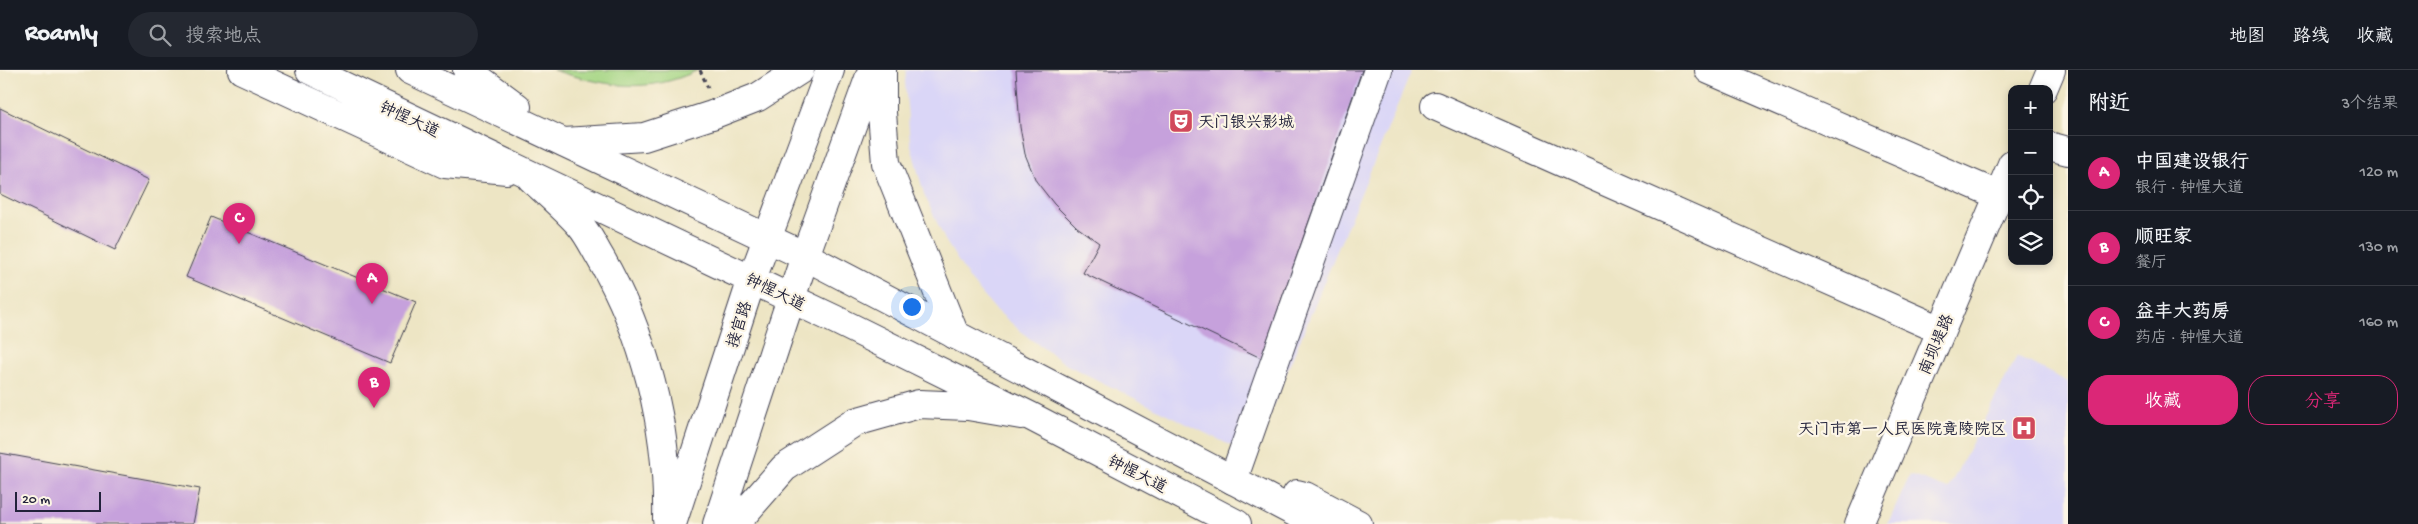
<!DOCTYPE html>
<html lang="zh">
<head>
<meta charset="utf-8">
<style>
  body { margin:0; font-family:"Gochi Hand","LXGW WenKai TC",sans-serif; background:#242831; color:#f1f3f6 }
  .controls { position:absolute; right:15px; top:15px; display:grid; overflow:hidden; border-radius:10px; box-shadow:0 2px 8px #0003 }
  .controls button { width:45px; height:45px; display:grid; place-items:center; padding:0; border:0; border-bottom:1px solid #363941; background:#171b24; color:#f1f3f6; font:25px sans-serif }
  .scale { position:absolute; left:15px; bottom:12px; width:86px; box-sizing:border-box; padding-left:5px; border:2px solid #22223b; border-top:0; font-size:14px; line-height:18px; white-space:nowrap; color:#22223b; -webkit-text-stroke:4px #fcf5e5; paint-order:stroke }
  .you { position:absolute; left:911px; top:236px; width:18px; height:18px; margin:-12px; border:4px solid #fff; border-radius:50%; background:#1a73e8; box-shadow:0 0 0 8px #1a73e833 }
  .badge { display:grid; place-items:center; width:32px; height:32px; border-radius:50%; background:#db2777; color:#fff; font-size:16px; font-weight:700 }
  .pin { position:absolute; translate:-50% -41px; filter:drop-shadow(0 1px 2px #0008) }
  .pin::after { content:''; position:absolute; top:26px; width:18px; height:15px; background:inherit; clip-path:polygon(0 0,100% 0,50% 100%) }
  .list { margin:0; padding:0; list-style:none }
  h2 { display:flex; justify-content:space-between; align-items:center; height:65px; margin:0; padding:0 20px; font-size:21px }
  h2 small { font-size:16px; font-weight:400; color:#9ea1a6 }
  .list li { display:grid; grid-template-columns:32px 1fr auto; gap:15px; align-items:center; box-sizing:border-box; height:75px; padding:0 20px; border-top:1px solid #363941 }
  .list b { display:block; font-size:19px; white-space:nowrap }
  .list p { margin:0; font-size:16px; white-space:nowrap; color:#9ea1a6 }
  .list em { font-size:16px; font-style:normal; color:#9ea1a6 }
  .actions { display:flex; gap:10px; padding:15px 20px }
  .actions a { flex:1; padding:11px 0; border:1px solid #db2777; border-radius:20px; text-align:center; font-size:18px; color:#db2777 }
  .actions .main { background:#db2777; color:#fff }
  .icon { flex:none; width:28px; height:28px; fill:none; stroke:currentColor; stroke-width:2; stroke-linecap:round; stroke-linejoin:round }
  .map { position:relative; flex:none; width:2068px; height:454px; overflow:hidden }
  header { display:flex; align-items:center; gap:30px; box-sizing:border-box; height:70px; padding:0 25px; background:#171b24; border-bottom:1px solid #363941 }
  header strong { font-size:24px }
  nav { display:flex; gap:28px; margin-inline-start:auto; font-size:18px }
  .search { width:350px; height:45px; background:#242831; display:flex; align-items:center; gap:12px; box-sizing:border-box; padding:0 18px; border-radius:28px; color:#9ea1a6; font-size:19px }
  main { display:flex }
  aside { flex:1; background:#171b24 }
  .map>svg:first-child { display:block }
  .built { fill:#dad6f7 }
  .green { fill:#a6d685; stroke:#647c60 }
  .building { fill:#c6a1dc }
  .lines { fill:none; stroke-linecap:round; stroke-linejoin:round }
  .minor-casing { stroke:#403f50; stroke-width:30 }
  .major-casing { stroke:#403f50; stroke-width:30 }
  .highway-casing { stroke:#403f50; stroke-width:30 }
  .path { stroke:#403f50; stroke-width:3; stroke-dasharray:4 4; stroke-linecap:butt }
  .minor { stroke:#fff; stroke-width:28 }
  .major { stroke:#fff; stroke-width:28 }
  .highway { stroke:#fff; stroke-width:28 }
  .labels { text-anchor:middle; stroke-width:4.5; stroke-linejoin:round; paint-order:stroke }
  .street-label { font-size:16px; fill:#22223b; stroke:#fcf5e5 }
  .poi-label { font-size:16px; fill:#22223b; stroke:#fcf5e5; text-anchor:start }
</style>
</head>
<body>
<header>
<strong>Roamly</strong>
<div class="search"><svg class="icon" aria-label="search" viewBox="0 0 24 24"><circle cx="10" cy="10" r="6"/><path d="M15 15l6 6"/></svg>搜索地点</div>
<nav><a>地图</a><a>路线</a><a>收藏</a></nav>
</header>
<main>
<div class="map">
<svg width="2068" height="454" viewBox="0 0 2068 454">
  <rect width="100%" height="100%" fill="#fcf5e5"/>
  <filter id="ink" filterUnits="userSpaceOnUse"><feTurbulence type="fractalNoise" baseFrequency=".02" numOctaves="2"/><feDisplacementMap in="SourceGraphic" scale="10" xChannelSelector="R" yChannelSelector="G"/><feConvolveMatrix kernelMatrix="1 2 1 2 8 2 1 2 1" color-interpolation-filters="sRGB"/></filter>
  <filter id="wash" filterUnits="userSpaceOnUse"><feTurbulence type="fractalNoise" baseFrequency=".0096" numOctaves="4" result="noise"/><feDisplacementMap in="SourceGraphic" scale="20" xChannelSelector="R" yChannelSelector="G"/><feGaussianBlur stdDeviation="1.12" result="paint"/><feColorMatrix in="noise" values="0 0 0 0 0 0 0 0 0 0 0 0 0 0 0 0 0 1.4 0 .05"/><feComposite in="paint" operator="in"/></filter>
  <g filter="url(#wash)">
    <rect width="100%" height="100%" fill="#ede5c4"/>
    <path class="built" d="M906,0h506l-160,386 -185,-91 -38,-27 -34,-29 -25,-29 -25,-40 -21,-46 -14,-52 -5,-60z
      M2017,286l51,26v142h-180l22,-49 38,14z"/>
    <path class="green" d="M553,0h145c-51,25 -92,16 -145,0z"/>
    <g id="blocks">
      <path class="building" d="M1016,0h346l-101,288 -178,-85 16,-30 -22,-16 -23,-23 -18,-23 -11,-27 -5,-27z
        M0,38l149,72 -34,70 -115,-56z
        M211,147l205,85 -26,61 -204,-86z
        M0,383l200,36 -7,35h-193z"/>
    </g>
  </g>
  <g filter="url(#ink)">
    <use href="#blocks" fill-opacity="0" stroke="#403f50" stroke-width="1"/>
    <g class="lines">
      <defs>
        <path id="minor" d="M1709,0l289,125
          M2043,19l8,-19
          M1435,36l506,224
          M2049,76l19,5
          M1233,410l145,-410
          M1859,454l153,-360"/>
        <path id="major" d="M882,0v43l4,50 69,172
          M564,72l80,-5 68,-22 46,-18 42,-27
          M531,108c16,15 34,30 49,47 8,9 14,22 20,32 45,77 69,172 67,262
          M672,454l80,-245 78,-209
          M717,454l88,-268 67,-186
          M735,454l49,-56 71,-46 64,-18 49,2 53,9"/>
        <path id="highway" d="M242,0l203,94 62,6
          M310,0l524,249 196,97 207,108
          M410,0l395,186 512,268
          M467,0l50,37
          M1297,424l8,2 53,28"/>
      </defs>
      <use href="#minor" class="minor-casing"/>
      <use href="#major" class="major-casing"/>
      <use href="#highway" class="highway-casing"/>
      <path class="path" d="M700,0l8,18"/>
      <use href="#minor" class="minor"/>
      <use href="#major" class="major"/>
      <use href="#highway" class="highway"/>
    </g>
  </g>
  <defs>
    <symbol id="theatre-square" viewBox="-11 -11 22 22"><rect x="-9" y="-9" width="18" height="18" rx="4" fill="#d1495b" stroke="#fcf5e5"/><path d="M-5-5.5Q0-4 5-5.5V0Q5 5 0 6Q-5 5-5 0ZM-3.3-2.5H-1v1.5H-3.3ZM1-2.5H3.3v1.5H1ZM-2.8 1Q0 5.5 2.8 1Z" fill="#fff"/></symbol>
    <symbol id="hospital-square" viewBox="-11 -11 22 22"><rect x="-9" y="-9" width="18" height="18" rx="4" fill="#d1495b" stroke="#fcf5e5"/><path d="M-5-5h3v3.5h4V-5h3V5h-3V1.5h-4V5h-3Z" fill="#fff"/></symbol>
  </defs>
  <g fill-rule="evenodd">
    <use href="#theatre-square" x="1167" y="37" width="28" height="28"/>
    <use href="#hospital-square" x="2010" y="344" width="28" height="28"/>
  </g>
  <g class="labels">
    <g class="street-label">
      <text transform="translate(410 48) rotate(25)" y="6">钟惺大道</text>
      <text transform="translate(776 221) rotate(26)" y="6">钟惺大道</text>
      <text transform="translate(738 254) rotate(-72)" y="6">接官路</text>
      <text transform="translate(1935 274) rotate(-67)" y="6">南坝堤路</text>
      <text transform="translate(1138 403) rotate(27)" y="6">钟惺大道</text>
    </g>
    <g class="poi-label">
      <text x="1198" y="57">天门银兴影城</text>
      <text x="2006" y="364" text-anchor="end">天门市第一人民医院竟陵院区</text>
    </g>
  </g>
</svg>
<div class="controls">
<button>+</button>
<button>−</button>
<button><svg class="icon" aria-label="locate" viewBox="0 0 24 24"><circle cx="12" cy="12" r="6"/><path d="M12 2v4M12 18v4M2 12h4M18 12h4"/></svg></button>
<button><svg class="icon" aria-label="layers" viewBox="0 0 24 24"><path d="M12 4l9 5-9 5-9-5zM3 14l9 5 9-5"/></svg></button>
</div>
<div class="scale">20 m</div>
<div class="you"></div>
<div class="pin badge" style="left:372px;top:234px">A</div>
<div class="pin badge" style="left:374px;top:338px">B</div>
<div class="pin badge" style="left:239px;top:174px">C</div>
</div>
<aside>
<h2>附近<small>3个结果</small></h2>
<ul class="list">
<li><span class="badge">A</span><div><b>中国建设银行</b><p>银行 · 钟惺大道</p></div><em>120 m</em></li>
<li><span class="badge">B</span><div><b>顺旺家</b><p>餐厅</p></div><em>130 m</em></li>
<li><span class="badge">C</span><div><b>益丰大药房</b><p>药店 · 钟惺大道</p></div><em>160 m</em></li>
</ul>
<div class="actions"><a class="main">收藏</a><a>分享</a></div>
</aside>
</main>
</body>
</html>
